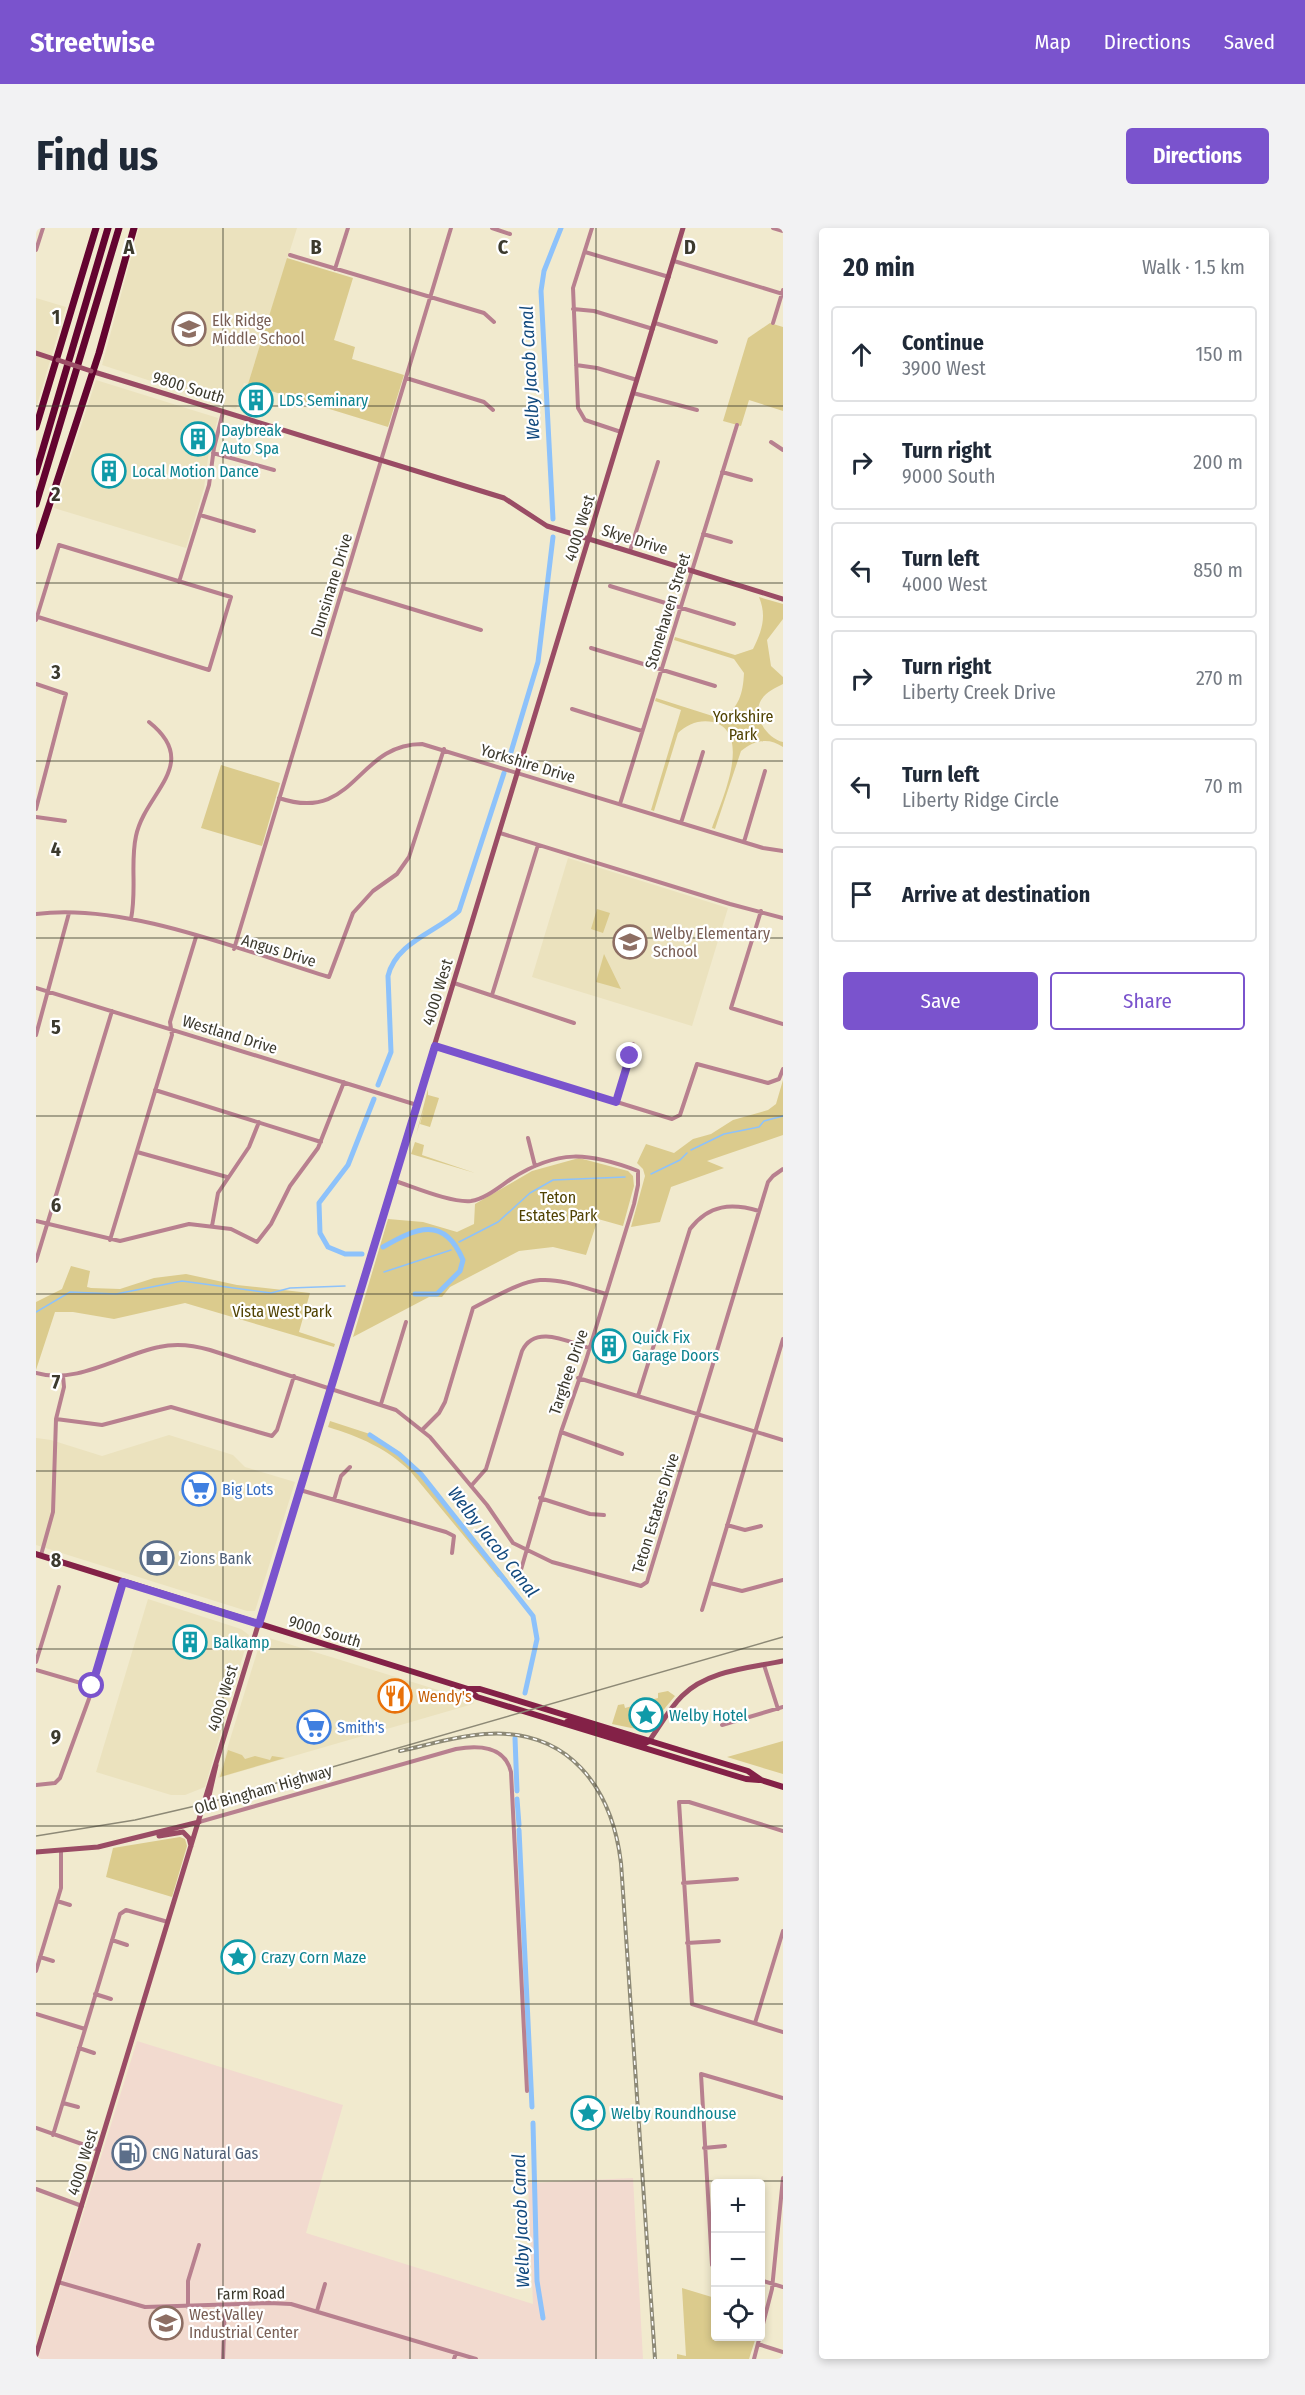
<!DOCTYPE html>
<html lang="en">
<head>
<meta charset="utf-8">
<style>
  body { margin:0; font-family:"Fira Sans Condensed",sans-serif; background:#f2f2f3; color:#1f2937 }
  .controls { position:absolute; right:18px; bottom:18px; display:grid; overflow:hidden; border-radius:6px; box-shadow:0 3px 9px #0003 }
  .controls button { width:54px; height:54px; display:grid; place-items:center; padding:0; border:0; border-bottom:2px solid #e0e1e3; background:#fff; color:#1f2937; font:30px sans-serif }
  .stop { position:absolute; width:18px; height:18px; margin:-14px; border:4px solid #7a53cd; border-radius:50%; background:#fff }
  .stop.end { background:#7a53cd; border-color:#fff; box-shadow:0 2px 6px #0008 }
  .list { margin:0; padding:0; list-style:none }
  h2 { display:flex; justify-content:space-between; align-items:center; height:78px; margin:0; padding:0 24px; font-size:26px }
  h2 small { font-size:20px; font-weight:400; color:#747a83 }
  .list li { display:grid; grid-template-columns:39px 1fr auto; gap:18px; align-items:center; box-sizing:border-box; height:96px; margin:0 12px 12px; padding:0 12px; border:2px solid #e0e1e3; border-radius:6px }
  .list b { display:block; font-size:22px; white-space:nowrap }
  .list p { margin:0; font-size:20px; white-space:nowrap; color:#747a83 }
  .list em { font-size:20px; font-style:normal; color:#747a83 }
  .actions { display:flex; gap:12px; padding:18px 24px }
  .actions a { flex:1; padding:14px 0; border:2px solid #7a53cd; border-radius:6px; text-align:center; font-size:21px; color:#7a53cd }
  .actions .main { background:#7a53cd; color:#fff }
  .icon { flex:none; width:33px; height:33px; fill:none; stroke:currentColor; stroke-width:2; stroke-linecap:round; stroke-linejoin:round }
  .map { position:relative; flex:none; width:747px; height:2131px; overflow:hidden; border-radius:6px }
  header { display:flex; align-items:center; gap:36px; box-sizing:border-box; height:84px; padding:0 30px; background:#7a53cd; color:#fff }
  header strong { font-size:28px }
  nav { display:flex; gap:33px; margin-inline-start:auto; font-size:21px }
  .intro { display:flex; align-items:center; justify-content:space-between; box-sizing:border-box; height:144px; padding:0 36px }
  h1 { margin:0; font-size:42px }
  .button { padding:15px 27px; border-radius:6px; background:#7a53cd; color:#fff; font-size:21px; font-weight:700 }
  main { display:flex; gap:36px; padding:0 36px }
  aside { flex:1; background:#fff; border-radius:6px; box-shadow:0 3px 9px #0003 }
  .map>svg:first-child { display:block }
  .built { fill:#ebe2be }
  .industrial { fill:#f2dacf }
  .green { fill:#dbcb8d }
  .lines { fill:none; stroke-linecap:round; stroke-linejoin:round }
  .stream { stroke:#8dc2fb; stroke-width:1.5 }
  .canal { stroke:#8dc2fb; stroke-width:5 }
  .street { stroke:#b8808f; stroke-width:4 }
  .secondary { stroke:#9a4c65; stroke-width:5 }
  .primary { stroke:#832147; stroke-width:6 }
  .highway { stroke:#630430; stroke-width:7 }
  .tram { stroke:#8d8976; stroke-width:1.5 }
  .rail-casing { stroke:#8d8976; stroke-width:4 }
  .rail { stroke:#fff; stroke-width:1.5; stroke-dasharray:4.5; stroke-linecap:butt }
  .secondary-bridge { stroke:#9a4c65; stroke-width:5 }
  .route { stroke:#7a53cd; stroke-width:8 }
  .grid { fill:none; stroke:#3c3a2e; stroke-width:1.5; stroke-opacity:0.55 }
  .labels { text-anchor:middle; stroke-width:4.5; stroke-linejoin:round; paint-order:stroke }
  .education-label { font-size:16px; fill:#785e54; stroke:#fff; text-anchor:start }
  .street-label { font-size:16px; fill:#3c3a2e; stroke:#fff }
  .culture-label { font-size:16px; fill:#0d838f; stroke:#fff; text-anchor:start }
  .park-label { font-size:16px; fill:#514303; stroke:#fff }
  .shop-label { font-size:16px; fill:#366cbe; stroke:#fff; text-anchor:start }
  .service-label { font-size:16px; fill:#4e5e75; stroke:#fff; text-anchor:start }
  .food-label { font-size:16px; fill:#c56008; stroke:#fff; text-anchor:start }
  .water-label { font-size:18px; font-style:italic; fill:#134a7e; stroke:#fff }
  .grid-label { font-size:20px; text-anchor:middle; font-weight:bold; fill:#3c3a2e; stroke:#fff; stroke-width:4.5; stroke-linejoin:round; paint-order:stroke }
</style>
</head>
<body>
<header>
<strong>Streetwise</strong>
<nav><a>Map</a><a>Directions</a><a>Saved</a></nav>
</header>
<div class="intro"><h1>Find us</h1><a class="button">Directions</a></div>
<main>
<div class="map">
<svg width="747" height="2131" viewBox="0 0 747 2131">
  <rect width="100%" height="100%" fill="#f1eace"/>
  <path class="built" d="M103,0h158l-49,156 -4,-1 -8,26 -134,-44z
    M0,70l30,9 -29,98h-1z
    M60,152l122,38 -9,33 -5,37 -18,60 -132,-40z
    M532,630l160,50 -36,118 -160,-49z
    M133,1207l64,20 12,12 50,15 -40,129h-8l-211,-66v-107l15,2 51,16z
    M112,1371l93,30 8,6 -44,152 -20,8h-14l-75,-23z
    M230,1410h3l205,63 -1,3 -255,74 42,-135z"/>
  <path class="industrial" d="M101,1813l206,64 -37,128 227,71 -5,-121 105,-5 10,181h-605z"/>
  <path class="green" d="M251,30l66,20 -19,62 21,7 -3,12 52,16 -16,52 -140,-43z
    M734,95l13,4v84l-34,-11 -8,26 -18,-5 25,-83z
    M723,369l24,7v15l-16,21 4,26 12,11v7c-10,5 -21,10 -24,21 -4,16 10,34 24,37v5c-14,-10 -29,-7 -42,4l-26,78 -3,-1c8,-24 42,-95 1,-106 -13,-3 -26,2 -35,11l-24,78 -3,-1 30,-100 -26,-9 1,-3 66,21c17,-12 21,-25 22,-46l-10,-14 -60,-19 1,-3 60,18 18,-6c9,-18 14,-33 6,-52z
    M185,537l59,18 -18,63 -61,-18z
    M561,681l13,4 -7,20 -12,-4z
    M568,726l17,35 -25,-7z
    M747,852v55l-76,26 17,7 -53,19 -11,35 -29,5 14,-51 -2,-7 -6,-6 9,-19 28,9 19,-14 18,-5 22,-14 35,-10 8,-6z
    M392,861v6l11,3 -9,29 -10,-3 4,-15 -8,26z
    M379,914l9,3 -2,10 53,18 -64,-19z
    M543,930l49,13 5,5 1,10 -11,40 -25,-7 -12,36 -33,-8 -34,4 -69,36 -8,10h-13l-76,40 35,-118 35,3 34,10 17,-8 1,-20 57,-33z
    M35,1038l19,5 -3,16 4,1 29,1 34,-11 32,-4 51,11 73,8 -11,39 36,12 -1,3 -149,-44 -71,16 -41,-7h-18l-19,58v-68l26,-13z
    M294,1193l43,14 42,31 93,114 -10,-3 -88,-106c-24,-23 -50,-34 -82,-44z
    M632,1463l7,5 -29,35 -34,-7 6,-19 6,-1 1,4 11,-3v-5l9,-3 2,4 11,-3v-5z
    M747,1513v33l-56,-17z
    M192,1522l14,5 3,4 10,-3 15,4 2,-4 13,2 -65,19z
    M144,1609l5,2 2,7 -15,51 -66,-20 7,-29z
    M646,2060l33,10 1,38 40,1 -7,22h-72v-5l9,2z"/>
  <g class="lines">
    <path class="stream" d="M655,922l33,-16 35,-7 5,-6 19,-5
      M615,946l29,-14 7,-7
      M423,1014l39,-20 32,-29 23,-13 72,-3
      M348,1044l67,-22
      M0,1084l34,-20 46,2 66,-13 89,12 19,-5 55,-2"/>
    <path class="canal" d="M517,291l-12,-228 3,-20 17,-43
      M472,534l30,-100 15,-125
      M342,857l13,-33 -3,-76c8,-34 49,-44 71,-65l45,-138
      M347,1019c33,-19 61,-32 80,13l-3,11 -23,23h-22
      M326,1026h-17l-17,-7 -8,-14 -1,-30 29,-38 26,-66
      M334,1207l29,19 22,20 112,142 4,23 -12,54
      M479,1510l2,53
      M481,1571l2,26
      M483,1602l13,277
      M497,1895l4,158 6,37"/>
    <path class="street" d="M456,0l18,6
      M556,0l-19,60 5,120 7,12 36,12
      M737,0l10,3
      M0,22l7,-22
      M549,24l84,25
      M254,27l194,58 10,9
      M638,33l109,33
      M299,41l13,-41
      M537,81l21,2 59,18
      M619,95l61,19
      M737,95l10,-33
      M540,137l21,3 40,12
      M370,150l78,24 9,8
      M597,165l64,17
      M735,214l12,8
      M177,225l61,17
      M686,244l29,8
      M164,287l54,16
      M667,306l28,8
      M594,323l28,-89
      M143,354l30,-97 5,-37 9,-36
      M574,358l124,38
      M307,360l138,42
      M0,392l23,-75 172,52 -22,73 -171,-53
      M555,420l124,38
      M0,456l30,10 -30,115
      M536,481l70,22
      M243,570c76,26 77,-54 143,-54l341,104 20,3
      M584,576l117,-379
      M0,589l29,4
      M645,595l22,-71
      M464,605l230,71 53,14
      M708,614l21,-71
      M725,683l-30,97 52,16
      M0,686c89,-12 207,37 293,63l24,-64 20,-22 24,-17 12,-17 35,-108
      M95,691c6,-30 -1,-56 5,-83 9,-44 66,-72 13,-114
      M198,721l217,-721
      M418,755l120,40
      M0,760l381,117
      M456,767l46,-150
      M0,807l33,-122
      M399,818l237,73 8,-4 17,-51 71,19 11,-4 4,-10
      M119,862l166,52
      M580,874l17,-58
      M492,910l7,28
      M101,924l90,25
      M359,953c19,6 56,22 76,20 14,-2 28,-14 40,-22 47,-30 77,-27 127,-8v14l-4,19 -48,156 -25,72 -43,148
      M0,993l84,20 69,-17 42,5 26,13 14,-18 19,-38 28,-38 26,-66
      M176,998l6,-33 31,-46 10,-25
      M74,1012l62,-205 -2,-13 26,-85
      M0,1033l76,-250
      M0,1145c40,12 84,-18 123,-26 17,-4 34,-2 51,3l186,60 34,27 57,68 26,38 39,19 89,24 6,-4 121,-400 5,-6 10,-7
      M542,1150l205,62
      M602,1168l52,-167c19,-25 42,-26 69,-18
      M345,1176l25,-82
      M20,1191l46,6 69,-18 101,29 5,-6 17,-54
      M387,1201l16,-16 6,-11 28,-94c64,-33 64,-36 133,-14
      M525,1204l61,22
      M435,1258l15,-17 36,-118c13,-27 46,-9 67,-3
      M264,1262l146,42 8,4 -2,17
      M504,1270l50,16 14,1
      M298,1272l7,-24 9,-9
      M691,1297l18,5 16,-4
      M5,1327l12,-43 3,-93 8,-32 -1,-11
      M674,1355l32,8 41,-11
      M666,1382l81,-271
      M0,1434l23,-75
      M728,1437l14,44
      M0,1442l55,16
      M686,1497l61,-18
      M0,1557l19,-2 5,-5 30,-82 33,-114
      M163,1594l257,-73c22,-4 49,-3 55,23l16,319
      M747,1603l-94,-29h-10l13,202 91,28
      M647,1655l54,-4
      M21,1673l13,4
      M76,1712l15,5
      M651,1715l32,-2
      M4,1729l13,4
      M0,1743l25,-83v-38
      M59,1766l16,5
      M0,1786l49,15
      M719,1795l28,-92
      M43,1820l15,5
      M27,1875l15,4
      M0,1900l63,22
      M17,1907l67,-221 6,-4 42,12
      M668,1920l21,-2
      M0,1961l46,17
      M680,2038l-4,-1 -11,-191 82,24
      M724,2052l23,7
      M22,2054l87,25 124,-4 22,1 185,55
      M152,2079v-26l11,-36
      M281,2083l8,-27
      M722,2116l25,8
      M187,2131l2,-54
      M418,2131l2,-6
      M718,2131l18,-70 11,-111"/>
    <path class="secondary" d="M0,125l21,7
      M55,143l413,127 43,28 236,73
      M613,1513c11,-15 20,-32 33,-45 26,-26 68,-28 101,-35
      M168,1576l4,-4 8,-35
      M123,1608l24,-4 6,6 2,8
      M0,1624l62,-5 101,-25
      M0,2127l647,-2127"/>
    <path class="primary" d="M0,1326l432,135h12l268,82 13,9 22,7
      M433,1462l8,7 269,82 13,1
      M531,1494l76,22 6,-3"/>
    <path class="highway" d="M0,199l60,-199
      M0,244l72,-244
      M0,276l83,-276
      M0,318l63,-193 35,-125"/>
    <path class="tram" d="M0,1608l99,-16 69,-16 579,-167"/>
    <defs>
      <path id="rail" d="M364,1523c28,-6 56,-15 85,-17 84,-6 127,54 136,129l34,496"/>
    </defs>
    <use href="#rail" class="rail-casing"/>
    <use href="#rail" class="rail"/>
    <path class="secondary-bridge" d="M22,132l33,11"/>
  </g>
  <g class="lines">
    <path class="route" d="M56,1458l31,-104 136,42 176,-578 181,56 14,-46"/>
  </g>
  <path class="grid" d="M187,0v2131M374,0v2131M560,0v2131M0,178h747M0,355h747M0,533h747M0,710h747M0,888h747M0,1066h747M0,1243h747M0,1421h747M0,1598h747M0,1776h747M0,1953h747"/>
  <defs>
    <symbol id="school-ring" viewBox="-11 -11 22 22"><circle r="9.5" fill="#fff" stroke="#8d6e63" stroke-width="1.5"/><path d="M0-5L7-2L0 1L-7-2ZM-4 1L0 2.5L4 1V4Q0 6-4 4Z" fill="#8d6e63"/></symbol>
    <symbol id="building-ring" viewBox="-11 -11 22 22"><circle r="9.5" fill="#fff" stroke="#0f9aa8" stroke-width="1.5"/><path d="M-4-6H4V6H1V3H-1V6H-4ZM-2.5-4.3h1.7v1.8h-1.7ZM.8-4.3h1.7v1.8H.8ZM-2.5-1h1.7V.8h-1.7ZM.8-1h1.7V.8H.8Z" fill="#0f9aa8"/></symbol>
    <symbol id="supermarket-ring" viewBox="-11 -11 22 22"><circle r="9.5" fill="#fff" stroke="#3f7fe0" stroke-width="1.5"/><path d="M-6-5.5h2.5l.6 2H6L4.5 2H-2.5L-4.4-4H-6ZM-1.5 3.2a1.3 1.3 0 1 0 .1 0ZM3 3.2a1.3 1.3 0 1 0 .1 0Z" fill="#3f7fe0"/></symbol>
    <symbol id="bank-ring" viewBox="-11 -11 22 22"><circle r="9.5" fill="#fff" stroke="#5c6f8a" stroke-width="1.5"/><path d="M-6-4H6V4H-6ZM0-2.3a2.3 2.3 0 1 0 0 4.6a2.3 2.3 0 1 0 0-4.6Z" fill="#5c6f8a"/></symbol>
    <symbol id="restaurant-ring" viewBox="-11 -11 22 22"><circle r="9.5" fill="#fff" stroke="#e8710a" stroke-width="1.5"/><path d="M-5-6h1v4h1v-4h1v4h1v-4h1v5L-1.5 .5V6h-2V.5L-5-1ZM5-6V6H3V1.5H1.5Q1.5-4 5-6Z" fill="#e8710a"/></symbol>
    <symbol id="sight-ring" viewBox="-11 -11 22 22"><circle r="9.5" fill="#fff" stroke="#0f9aa8" stroke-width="1.5"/><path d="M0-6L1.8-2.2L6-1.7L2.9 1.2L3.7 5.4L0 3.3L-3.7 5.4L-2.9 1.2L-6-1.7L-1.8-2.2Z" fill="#0f9aa8"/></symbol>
    <symbol id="fuel-ring" viewBox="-11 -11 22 22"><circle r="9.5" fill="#fff" stroke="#5c6f8a" stroke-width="1.5"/><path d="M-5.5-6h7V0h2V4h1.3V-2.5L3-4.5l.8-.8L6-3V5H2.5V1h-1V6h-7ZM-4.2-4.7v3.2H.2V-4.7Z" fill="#5c6f8a"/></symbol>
  </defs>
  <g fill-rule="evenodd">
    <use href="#school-ring" x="134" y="82" width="38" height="38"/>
    <use href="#building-ring" x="201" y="153" width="38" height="38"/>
    <use href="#building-ring" x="143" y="192" width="38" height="38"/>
    <use href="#building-ring" x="54" y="224" width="38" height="38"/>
    <use href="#school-ring" x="575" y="695" width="38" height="38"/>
    <use href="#building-ring" x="554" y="1099" width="38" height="38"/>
    <use href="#supermarket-ring" x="144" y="1242" width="38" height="38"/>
    <use href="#bank-ring" x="102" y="1311" width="38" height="38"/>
    <use href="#building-ring" x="135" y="1395" width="38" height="38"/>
    <use href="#restaurant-ring" x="340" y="1449" width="38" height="38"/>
    <use href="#sight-ring" x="591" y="1468" width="38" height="38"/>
    <use href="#supermarket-ring" x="259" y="1480" width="38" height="38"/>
    <use href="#sight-ring" x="183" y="1710" width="38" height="38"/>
    <use href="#sight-ring" x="533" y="1866" width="38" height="38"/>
    <use href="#fuel-ring" x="74" y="1906" width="38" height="38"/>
    <use href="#school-ring" x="111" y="2076" width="38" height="38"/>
  </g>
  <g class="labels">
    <g class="education-label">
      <text x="176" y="98">Elk Ridge<tspan x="176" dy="18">Middle School</tspan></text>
      <text x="617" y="711">Welby Elementary<tspan x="617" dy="18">School</tspan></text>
      <text x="153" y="2092">West Valley<tspan x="153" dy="18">Industrial Center</tspan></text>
    </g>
    <g class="street-label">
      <text transform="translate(153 159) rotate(17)" y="6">9800 South</text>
      <text transform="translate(543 300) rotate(-73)" y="6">4000 West</text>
      <text transform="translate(599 311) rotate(17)" y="6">Skye Drive</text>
      <text transform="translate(295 357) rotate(-73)" y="6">Dunsinane Drive</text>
      <text transform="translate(631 383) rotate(-73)" y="6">Stonehaven Street</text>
      <text transform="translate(492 535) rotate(17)" y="6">Yorkshire Drive</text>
      <text transform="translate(243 722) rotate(17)" y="6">Angus Drive</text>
      <text transform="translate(401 764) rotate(-73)" y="6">4000 West</text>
      <text transform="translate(194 806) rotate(17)" y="6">Westland Drive</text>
      <text transform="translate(532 1144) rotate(-71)" y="6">Targhee Drive</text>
      <text transform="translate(619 1285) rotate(-73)" y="6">Teton Estates Drive</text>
      <text transform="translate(289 1403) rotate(17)" y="6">9000 South</text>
      <text transform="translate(186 1470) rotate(-73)" y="6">4000 West</text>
      <text transform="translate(227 1561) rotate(-16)" y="6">Old Bingham Highway</text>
      <text transform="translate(46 1934) rotate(-73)" y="6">4000 West</text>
      <text transform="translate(215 2065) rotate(-1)" y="6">Farm Road</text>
    </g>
    <g class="culture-label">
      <text x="243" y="178">LDS Seminary</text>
      <text x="185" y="208">Daybreak<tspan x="185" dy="18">Auto Spa</tspan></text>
      <text x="96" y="249">Local Motion Dance</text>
      <text x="596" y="1115">Quick Fix<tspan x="596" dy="18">Garage Doors</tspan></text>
      <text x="177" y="1420">Balkamp</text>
      <text x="633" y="1493">Welby Hotel</text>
      <text x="225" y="1735">Crazy Corn Maze</text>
      <text x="575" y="1891">Welby Roundhouse</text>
    </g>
    <g class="park-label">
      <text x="707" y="494">Yorkshire<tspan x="707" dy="18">Park</tspan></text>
      <text x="522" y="975">Teton<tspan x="522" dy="18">Estates Park</tspan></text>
      <text x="246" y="1089">Vista West Park</text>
    </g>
    <g class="shop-label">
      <text x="186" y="1267">Big Lots</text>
      <text x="301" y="1505">Smith's</text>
    </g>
    <g class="service-label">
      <text x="144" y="1336">Zions Bank</text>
      <text x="116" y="1931">CNG Natural Gas</text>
    </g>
    <g class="food-label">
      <text x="382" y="1474">Wendy's</text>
    </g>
    <g class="water-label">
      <text transform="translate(494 145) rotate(-93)" y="6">Welby Jacob Canal</text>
      <text transform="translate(457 1314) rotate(52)" y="6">Welby Jacob Canal</text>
      <text transform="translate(485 1993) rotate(-92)" y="6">Welby Jacob Canal</text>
    </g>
  </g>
  <g class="grid-label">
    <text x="93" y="26">A</text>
    <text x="280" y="26">B</text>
    <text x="467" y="26">C</text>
    <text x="654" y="26">D</text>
    <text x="20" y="96">1</text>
    <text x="20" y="273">2</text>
    <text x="20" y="451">3</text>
    <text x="20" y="628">4</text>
    <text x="20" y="806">5</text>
    <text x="20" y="984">6</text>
    <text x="20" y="1161">7</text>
    <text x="20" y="1339">8</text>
    <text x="20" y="1516">9</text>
  </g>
</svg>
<div class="controls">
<button>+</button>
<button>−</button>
<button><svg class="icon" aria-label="locate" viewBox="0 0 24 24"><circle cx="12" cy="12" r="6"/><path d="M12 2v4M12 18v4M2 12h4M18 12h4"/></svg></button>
</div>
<div class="stop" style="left:56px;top:1458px"></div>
<div class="stop end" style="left:594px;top:828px"></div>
</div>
<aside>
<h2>20 min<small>Walk · 1.5 km</small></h2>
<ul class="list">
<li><svg class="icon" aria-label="ahead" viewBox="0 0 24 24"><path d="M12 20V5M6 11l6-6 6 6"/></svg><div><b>Continue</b><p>3900 West</p></div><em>150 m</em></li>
<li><svg class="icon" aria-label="right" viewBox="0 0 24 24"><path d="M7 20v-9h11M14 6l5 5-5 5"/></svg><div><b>Turn right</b><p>9000 South</p></div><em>200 m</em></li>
<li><svg class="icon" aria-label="left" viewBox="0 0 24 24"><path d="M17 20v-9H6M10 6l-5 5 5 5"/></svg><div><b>Turn left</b><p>4000 West</p></div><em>850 m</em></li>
<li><svg class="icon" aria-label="right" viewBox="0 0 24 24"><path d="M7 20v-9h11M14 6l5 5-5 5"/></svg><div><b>Turn right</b><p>Liberty Creek Drive</p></div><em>270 m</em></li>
<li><svg class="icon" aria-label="left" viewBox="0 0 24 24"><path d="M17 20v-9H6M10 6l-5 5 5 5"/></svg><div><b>Turn left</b><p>Liberty Ridge Circle</p></div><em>70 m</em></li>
<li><svg class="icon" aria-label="arrive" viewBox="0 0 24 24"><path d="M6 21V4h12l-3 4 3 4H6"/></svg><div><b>Arrive at destination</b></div></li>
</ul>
<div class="actions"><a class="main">Save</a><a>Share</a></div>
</aside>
</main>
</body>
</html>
